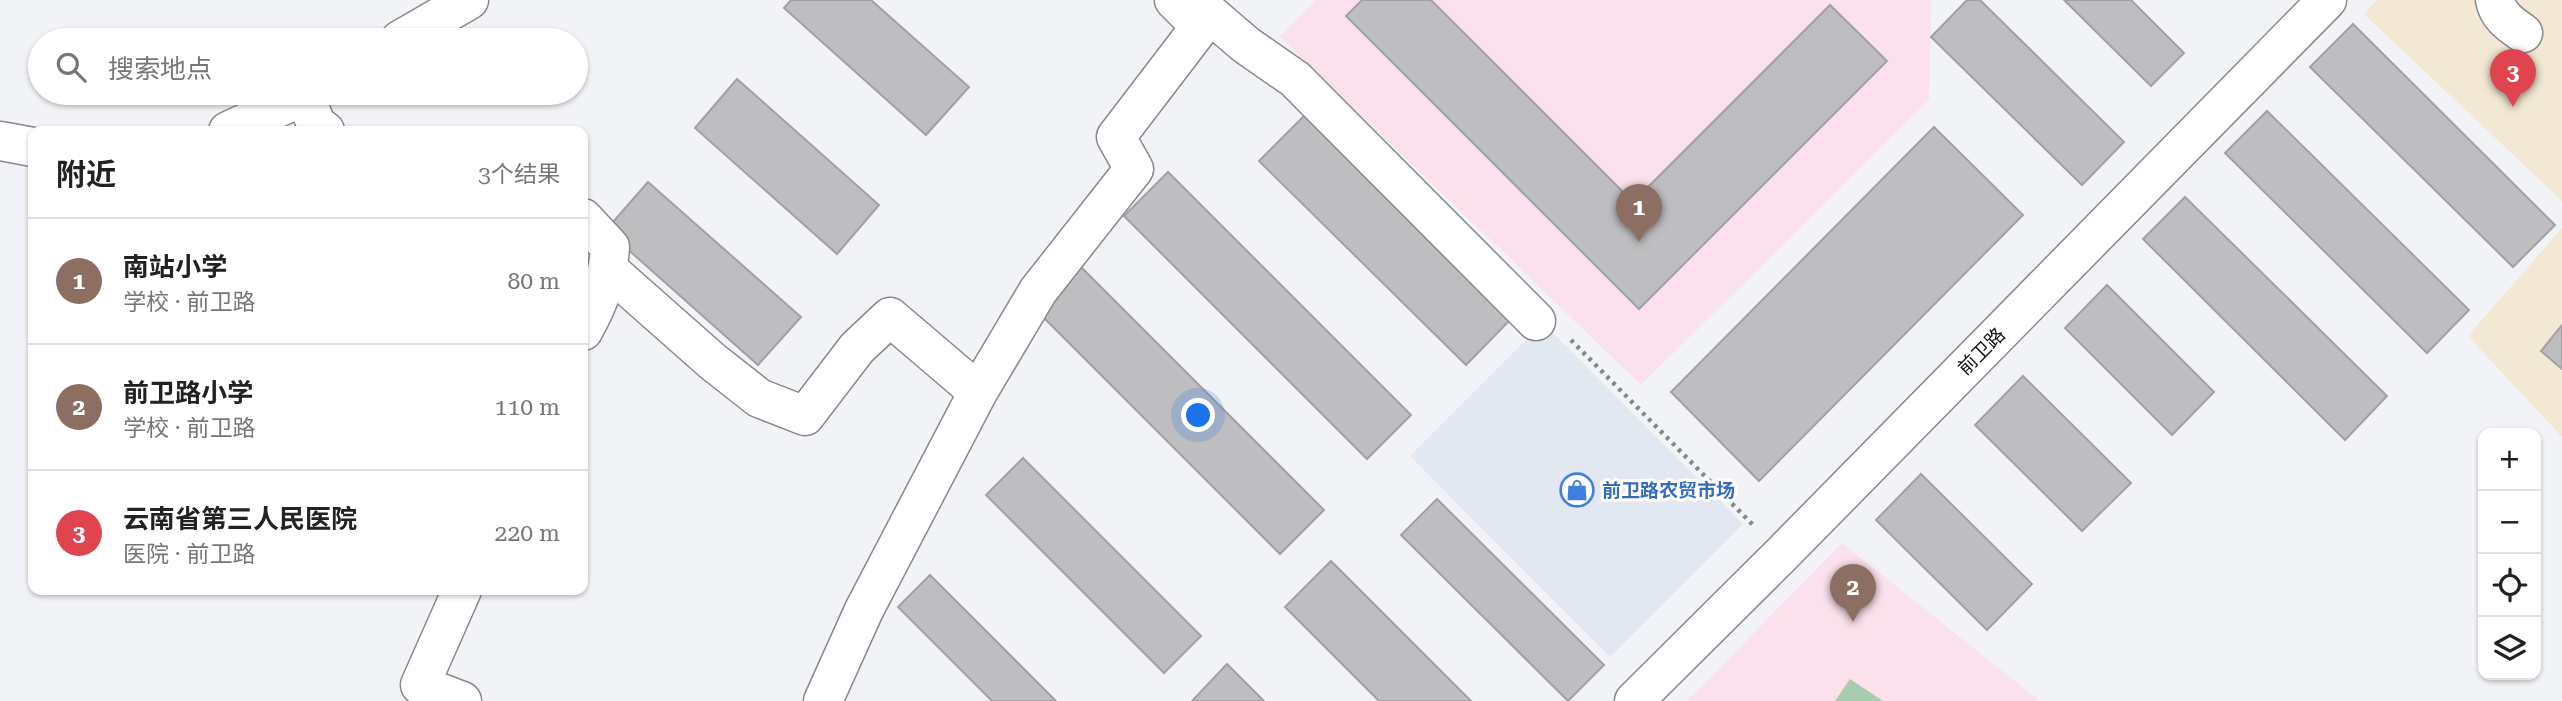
<!DOCTYPE html>
<html lang="zh">
<head>
<meta charset="utf-8">
<style>
  body { margin:0; font-family:"Roboto Serif","Noto Sans SC",serif; background:#f6f6f6; color:#222 }
  .controls { position:absolute; right:21px; bottom:21px; display:grid; overflow:hidden; border-radius:14px; box-shadow:0 2px 5px #0004 }
  .controls button { width:63px; height:63px; display:grid; place-items:center; padding:0; border:0; border-bottom:2px solid #e0e0e0; background:#fff; color:#222; font:35px sans-serif }
  .you { position:absolute; left:1199px; top:416px; width:24px; height:24px; margin:-18px; border:5px solid #fff; border-radius:50%; background:#1a73e8; box-shadow:0 0 0 10px #1a73e833 }
  .badge { display:grid; place-items:center; width:46px; height:46px; border-radius:50%; background:#db2777; color:#fff; font-size:23px; font-weight:700 }
  .pin { position:absolute; translate:-50% -58px; filter:drop-shadow(0 2px 4px #0008) }
  .pin::after { content:''; position:absolute; top:37px; width:24px; height:21px; background:inherit; clip-path:polygon(0 0,100% 0,50% 100%) }
  .list { margin:0; padding:0; list-style:none }
  h2 { display:flex; justify-content:space-between; align-items:center; height:91px; margin:0; padding:0 28px; font-size:30px }
  h2 small { font-size:23px; font-weight:400; color:#767676 }
  .list li { display:grid; grid-template-columns:46px 1fr auto; gap:21px; align-items:center; box-sizing:border-box; height:126px; padding:0 28px; border-top:2px solid #e0e0e0 }
  .list b { display:block; font-size:26px; white-space:nowrap }
  .list p { margin:0; font-size:23px; white-space:nowrap; color:#767676 }
  .list em { font-size:23px; font-style:normal; color:#767676 }
  .icon { flex:none; width:38px; height:38px; fill:none; stroke:currentColor; stroke-width:2; stroke-linecap:round; stroke-linejoin:round }
  .map { position:relative; flex:none; width:2562px; height:701px; overflow:hidden }
  .search { position:absolute; background:#fff; box-shadow:0 2px 5px #0004; left:28px; top:28px; width:560px; height:77px; display:flex; align-items:center; gap:18px; box-sizing:border-box; padding:0 24px; border-radius:38px; color:#767676; font-size:26px }
  .panel { position:absolute; background:#fff; box-shadow:0 2px 5px #0004; left:28px; top:126px; width:560px; height:469px; border-radius:14px }
  .map>svg:first-child { display:block }
  .built { fill:#e2e8f2 }
  .education { fill:#fae1eb }
  .medical { fill:#f2e8d3 }
  .green { fill:#a8ccaf }
  .building { fill:#bebdc0; stroke:#a2a0a4; stroke-width:2 }
  .lines { fill:none; stroke-linecap:round; stroke-linejoin:round }
  .minor-casing { stroke:#87898c; stroke-width:41 }
  .path { stroke:#858688; stroke-width:4.5; stroke-dasharray:3.5 5; stroke-linecap:butt }
  .minor { stroke:#fff; stroke-width:38 }
  .labels { text-anchor:middle; stroke-width:6; stroke-linejoin:round; paint-order:stroke }
  .street-label { font-size:19px; fill:#101112; stroke:#fff }
  .shop-label { font-size:19px; font-weight:bold; fill:#366cbe; stroke:#fff; text-anchor:start }
</style>
</head>
<body>
<div class="map">
<svg width="2562" height="701" viewBox="0 0 2562 701">
  <rect width="100%" height="100%" fill="#f1f3f6"/>
  <path class="built" d="M1543,323l200,201 -133,133 -200,-201z"/>
  <path class="education" d="M1316,0h615l-2,100 -288,285 -361,-348z
    M1842,543l198,158h-353z"/>
  <path class="medical" d="M2377,0h185v201l-198,-187z
    M2562,228v209l-94,-101z"/>
  <path class="green" d="M1850,679l33,22h-48z"/>
  <path class="building" d="M791,0h80l98,87 -43,48 -142,-127z
    M1362,0h69l202,202 197,-197 57,56 -248,248 -293,-293z
    M1967,0h13l144,142 -42,43 -151,-148z
    M2064,0h67l53,53 -33,33z
    M2353,24l202,201 -42,42 -203,-200z
    M737,79l142,126 -42,49 -142,-126z
    M2267,111l202,199 -42,43 -202,-200z
    M1308,112l206,204 -48,49 -207,-204z
    M1934,127l89,88 -264,266 -88,-89z
    M1168,172l243,243 -44,44 -243,-243z
    M648,182l153,135 -43,48 -152,-135z
    M2185,197l202,199 -42,44 -202,-201z
    M1081,267l243,243 -44,44 -243,-243z
    M2107,285l107,107 -42,43 -107,-107z
    M2562,325v44l-21,-18z
    M2023,376l108,107 -49,48 -107,-106z
    M1023,458l178,178 -37,37 -178,-178z
    M1921,474l111,110 -45,46 -111,-110z
    M1437,499l167,166 -36,36 -167,-166z
    M1331,561l140,140h-92l-94,-94z
    M930,575l126,126h-64l-94,-94z
    M1227,664l37,37h-72z"/>
  <g class="lines">
    <defs>
      <path id="minor" d="M1174,0l26,26
        M2495,0c3,16 15,24 28,33
        M400,40l69,-40
        M305,96l11,28 9,7
        M228,131l82,-38
        M0,141l33,6
        M583,218l27,29c-2,32 -11,56 -27,84
        M609,270l103,91 47,37 46,18 52,-68 33,-31 88,75 -114,218 -41,91
        M978,392l60,-101 96,-122 -18,-32 94,-123 36,31 49,34 241,242
        M462,701l-42,-16 42,-95
        M1634,701l148,-147 545,-554"/>
    </defs>
    <use href="#minor" class="minor-casing"/>
    <path class="path" d="M1571,340l183,186"/>
    <use href="#minor" class="minor"/>
  </g>
  <defs>
    <symbol id="shop-ring" viewBox="-11 -11 22 22"><circle r="9.5" fill="#fff" stroke="#3f7fe0" stroke-width="1.5"/><path d="M-5-2.5h2.3a2.7 3.5 0 0 1 5.4 0H5L5.5 6h-11ZM-1.5-2.5h3a1.5 2.3 0 0 0-3 0Z" fill="#3f7fe0"/></symbol>
  </defs>
  <g fill-rule="evenodd">
    <use href="#shop-ring" x="1558" y="471" width="38" height="38"/>
  </g>
  <g class="labels">
    <g class="street-label">
      <text transform="translate(1981 351) rotate(-45)" y="7">前卫路</text>
    </g>
    <g class="shop-label">
      <text x="1602" y="497">前卫路农贸市场</text>
    </g>
  </g>
</svg>
<div class="controls">
<button>+</button>
<button>−</button>
<button><svg class="icon" aria-label="locate" viewBox="0 0 24 24"><circle cx="12" cy="12" r="6"/><path d="M12 2v4M12 18v4M2 12h4M18 12h4"/></svg></button>
<button><svg class="icon" aria-label="layers" viewBox="0 0 24 24"><path d="M12 4l9 5-9 5-9-5zM3 14l9 5 9-5"/></svg></button>
</div>
<div class="you"></div>
<div class="pin badge" style="left:1639px;top:242px;background:#8d6e63">1</div>
<div class="pin badge" style="left:1853px;top:622px;background:#8d6e63">2</div>
<div class="pin badge" style="left:2513px;top:107px;background:#e0444e">3</div>
<div class="search"><svg class="icon" aria-label="search" viewBox="0 0 24 24"><circle cx="10" cy="10" r="6"/><path d="M15 15l6 6"/></svg>搜索地点</div>
<section class="panel">
<h2>附近<small>3个结果</small></h2>
<ul class="list">
<li><span class="badge" style="background:#8d6e63">1</span><div><b>南站小学</b><p>学校 · 前卫路</p></div><em>80 m</em></li>
<li><span class="badge" style="background:#8d6e63">2</span><div><b>前卫路小学</b><p>学校 · 前卫路</p></div><em>110 m</em></li>
<li><span class="badge" style="background:#e0444e">3</span><div><b>云南省第三人民医院</b><p>医院 · 前卫路</p></div><em>220 m</em></li>
</ul>
</section>
</div>
</body>
</html>
